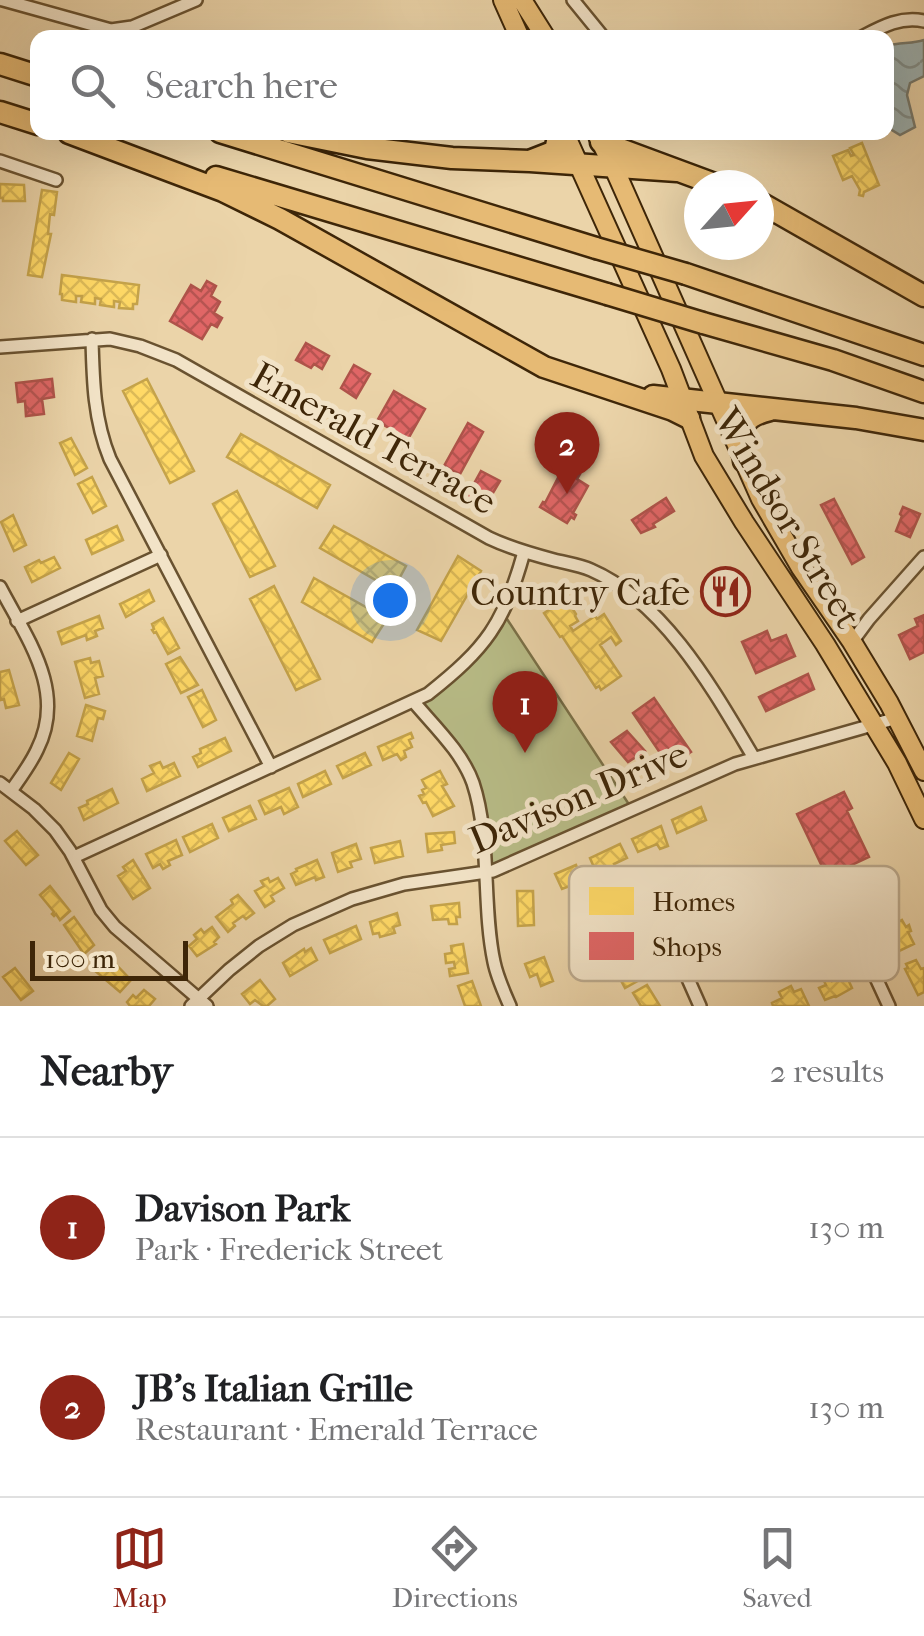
<!DOCTYPE html>
<html lang="en">
<head>
<meta charset="utf-8">
<style>
  body { margin:0; font-family:"IM FELL French Canon",serif; background:#f2f2f2; color:#202124 }
  .compass { position:absolute; left:684px; top:170px; width:90px; height:90px; border-radius:50%; background:#fff; box-shadow:0 10px 40px #0002; rotate:63deg }
  .scale { position:absolute; left:30px; bottom:25px; width:158px; box-sizing:border-box; padding-left:10px; border:5px solid #3e2608; border-top:0; font-size:28px; line-height:35px; white-space:nowrap; color:#3e2608; -webkit-text-stroke:8px #f2e3c7; paint-order:stroke }
  .you { position:absolute; left:390px; top:600px; width:35px; height:35px; margin:-25px; border:8px solid #fff; border-radius:50%; background:#1a73e8; box-shadow:0 0 0 15px #1a73e833 }
  .badge { display:grid; place-items:center; width:65px; height:65px; border-radius:50%; background:#8f2418; color:#fff; font-size:32px; font-weight:700 }
  .pin { position:absolute; translate:-50% -82px; filter:drop-shadow(0 2px 5px #0008) }
  .pin::after { content:''; position:absolute; top:52px; width:35px; height:30px; background:inherit; clip-path:polygon(0 0,100% 0,50% 100%) }
  .list { margin:0; padding:0; list-style:none }
  h2 { display:flex; justify-content:space-between; align-items:center; height:130px; margin:0; padding:0 40px; font-size:42px }
  h2 small { font-size:32px; font-weight:400; color:#757577 }
  .list li { display:grid; grid-template-columns:65px 1fr auto; gap:30px; align-items:center; box-sizing:border-box; height:180px; padding:0 40px; border-top:2px solid #e0e0e0 }
  .list b { display:block; font-size:38px; white-space:nowrap }
  .list p { margin:0; font-size:32px; white-space:nowrap; color:#757577 }
  .list em { font-size:32px; font-style:normal; color:#757577 }
  .icon { flex:none; width:55px; height:55px; fill:none; stroke:currentColor; stroke-width:2; stroke-linecap:round; stroke-linejoin:round }
  .map { position:relative; flex:none; width:924px; height:1006px; overflow:hidden }
  .search { position:absolute; background:#fff; box-shadow:0 10px 40px #0002; left:30px; right:30px; top:30px; height:110px; display:flex; align-items:center; gap:25px; box-sizing:border-box; padding:0 35px; border-radius:20px; color:#757577; font-size:38px }
  .sheet { height:490px; background:#fff }
  nav { display:flex; justify-content:space-around; align-items:center; box-sizing:border-box; height:140px; border-top:2px solid #e0e0e0; background:#fff; font-size:28px; color:#757577 }
  nav a { display:grid; justify-items:center; gap:5px }
  nav .on { color:#8f2418 }
  .map>svg:first-child { display:block }
  .green { fill:#b8bc87; stroke:#7b7148; stroke-width:2.5 }
  .water { fill:url(#water-waves); stroke:#787c70; stroke-width:2.5 }
  .homes { fill:url(#homes-cross-hatch); stroke:#c5a34a; stroke-width:2.5 }
  .shops { fill:url(#shops-cross-hatch); stroke:#af534a; stroke-width:2.5 }
  .lines { fill:none; stroke-linecap:round; stroke-linejoin:round }
  .minor-casing { stroke:#695230; stroke-width:16 }
  .primary-casing { stroke:#3e2608; stroke-width:22 }
  .motorway-casing { stroke:#3e2608; stroke-width:25 }
  .minor { stroke:#f2e3c7; stroke-width:11 }
  .primary { stroke:#e6ba74; stroke-width:18 }
  .motorway { stroke:#e6ba74; stroke-width:20 }
  .motorway-bridge-casing { stroke:#3e2608; stroke-width:25; stroke-linecap:butt }
  .motorway-bridge { stroke:#e6ba74; stroke-width:20 }
  .labels { text-anchor:middle; stroke-width:10; stroke-linejoin:round; paint-order:stroke }
  .street-label { font-size:38px; fill:#3e2608; stroke:#f2e3c7 }
  .poi-label { font-size:38px; fill:#3e2608; stroke:#f2e3c7; text-anchor:end }
  .key { fill:#f2e3c7; stroke:#bcaa8e; stroke-width:2.5 }
  .key-label { font-size:28px; fill:#3e2608 }
</style>
</head>
<body>
<div class="map">
<svg width="924" height="1006" viewBox="0 0 924 1006">
  <defs>
    <pattern id="water-waves" width="16" height="10" patternUnits="userSpaceOnUse" patternTransform="scale(2.5)"><rect width="16" height="10" fill="#9fb5b5"/><path d="M0 5q4-4 8 0t8 0" fill="none" stroke="#839391"/></pattern>
    <pattern id="homes-cross-hatch" width="8" height="8" patternUnits="userSpaceOnUse" patternTransform="scale(2.5)"><rect width="8" height="8" fill="#ffd966"/><path d="M0 0l8 8M0 8l8-8" fill="none" stroke="#dcba57"/></pattern>
    <pattern id="shops-cross-hatch" width="8" height="8" patternUnits="userSpaceOnUse" patternTransform="scale(2.5)"><rect width="8" height="8" fill="#e06666"/><path d="M0 0l8 8M0 8l8-8" fill="none" stroke="#b75452"/></pattern>
  </defs>
  <rect width="100%" height="100%" fill="#ebd4a9"/>
  <filter id="stains"><feTurbulence type="fractalNoise" baseFrequency=".002" numOctaves="4"/><feColorMatrix values="0 0 0 0 .2 0 0 0 0 .09 0 0 0 0 .02 0 0 0 .5 -.17"/></filter>
  <radialGradient id="worn" r=".72"><stop offset=".6" stop-color="#630" stop-opacity="0"/><stop offset="1" stop-color="#630" stop-opacity=".3"/></radialGradient>
  <path class="green" d="M503,613l129,196 -146,64 -13,-91 -60,-81 49,-34z"/>
  <path class="water" d="M924,40v36l-14,7 -3,12 8,32 -15,8 -13,-8v-81c13,-4 24,-2 37,-6z"/>
  <path class="homes" d="M862,143l17,42 -15,7 -1,4 -4,-1 1,-5 -8,-14 -9,4 -10,-24 15,-6 3,6 3,-1 -4,-7z
    M0,184l24,1 1,16h-22v-3h-3z
    M42,190l15,2 -3,23 -4,-1 -2,20h3l-9,43 -14,-2z
    M62,275l77,10 -2,19h-4v5l-14,-1 1,-6 -6,-1v6l-14,-2 1,-6 -6,-1v6l-14,-2 1,-6h-6v6l-14,-2v-6h-2z
    M147,379l47,92 -24,12 -47,-92z
    M241,434l89,51 -13,23 -90,-51z
    M71,438l16,30 -12,7 -15,-32z
    M92,477l14,29 -13,7 -15,-29z
    M237,491l38,75 -25,11 -37,-73z
    M13,515l13,30 -12,6 -13,-29z
    M117,526l6,14 -31,14 -6,-14z
    M334,526l72,40 -13,24 -73,-42z
    M458,556l23,15 -40,70 -24,-11z
    M54,557l6,11 -28,14 -7,-15 14,-7 2,3z
    M314,578l73,41 -15,23 -70,-40z
    M274,586l46,93 -24,11 -46,-91z
    M149,590l5,11 -28,16 -6,-13z
    M566,599l10,15 -1,2 3,5 -8,5 3,5 22,-15 2,3 7,-5 17,27 -5,4 -5,-8 -11,8 21,31 -20,14 -2,-4 -3,2 -34,-52 -2,1 -16,-24z
    M99,616l4,12 -8,3 2,5 -10,4 -1,-5 -24,9 -4,-12z
    M163,618l16,30 -11,6 -12,-22 -2,1 -2,-3 2,-1 -2,-5z
    M180,657l18,28 -17,8 -15,-29z
    M90,658l1,5 8,-2 4,15 -8,2 4,16 -14,4 -10,-36z
    M9,670l10,35 -13,3 -2,-9 -3,1 -1,-4v-24z
    M202,690l14,30 -13,7 -15,-30z
    M86,705l19,6 -2,8 -5,-1 -6,23 -15,-5z
    M411,733l2,5 -4,2 3,7 -8,4 2,6 -5,3 -4,-6 -14,6 -5,-13z
    M225,738l6,13 -33,16 -5,-10 8,-4 -1,-4z
    M69,753l10,6 -18,31 -10,-7z
    M365,753l6,12 -28,13 -6,-12z
    M160,762l3,6 11,-5 6,13 -33,15 -5,-12 12,-6 -4,-7z
    M325,771l6,13 -28,13 -5,-13z
    M440,771l7,13 -5,2 12,20 -21,10 -7,-14 -3,1 -4,-7 5,-2 -2,-4 4,-2 -4,-8z
    M289,788l9,19 -14,7 -3,-7 -16,7 -6,-13z
    M112,789l6,14 -34,17 -5,-12 9,-4 -1,-3z
    M250,806l6,13 -27,12 -6,-13z
    M701,807l5,13 -29,13 -5,-13z
    M212,824l6,14 -28,14 -7,-15z
    M661,826l7,20 -8,3 -3,-5 -19,8 -6,-13z
    M17,831l21,24 -12,10 -21,-24z
    M454,832l1,11 -14,2 1,5 -14,2 -2,-18z
    M176,840l6,15 -14,6 2,4 -7,4 -3,-5 -7,4 -7,-14z
    M400,841l3,15 -28,7 -4,-15z
    M356,844l5,15 -11,3 2,5 -14,5 -6,-19z
    M620,844l7,14 -13,6 3,7 -9,4 -3,-6 -9,3 -6,-14z
    M133,860l17,28 -17,11 -15,-23 8,-5 -3,-4z
    M317,860l7,17 -8,3 -1,-3 -19,8 -5,-11 6,-3 -1,-2z
    M576,865l7,16 -21,8 -7,-15z
    M268,878l2,4 8,-4 6,10 -13,8 3,5 -9,6 -10,-16 9,-5 -3,-5z
    M50,886l20,25 -10,9 -4,-6 -2,2 -2,-2 2,-2 -14,-17z
    M517,891h16l1,34 -16,1z
    M238,895l16,18 -8,6 -3,-3 -10,7 2,3 -7,6 -12,-15 17,-13 -2,-4z
    M459,903l1,14h-4l1,7h-8l-1,-5 -15,1 -2,-14z
    M397,913l3,12 -7,2 2,6 -15,4 -1,-4 -6,1 -3,-12z
    M74,917l20,28 -10,9 -20,-29z
    M902,920l4,7 3,-2 2,6 -3,1 6,12 -15,7 -11,-24z
    M356,926l5,13 -31,14 -6,-13z
    M212,927l7,10 -5,5 2,2 -19,12 -8,-10 8,-7 -3,-4 7,-6 3,4z
    M463,944l5,29 -18,3 -1,-7 6,-1 -1,-6 -8,1 -1,-9 7,-1 -1,-7z
    M311,948l6,12 -27,16 -7,-13 21,-14 1,3z
    M629,950l14,28 -18,10 -9,-17 6,-3 -6,-12z
    M106,954l25,26 -11,12 -27,-23z
    M544,957l9,24 -12,5 -4,-12 -7,3 -5,-13z
    M916,960l5,9 3,-1v24l-6,3 -13,-26 3,-1 -2,-4z
    M15,968l18,23 -12,9 -18,-23z
    M846,975l6,13 -16,9 -1,-1 -10,4 -6,-12 7,-3 -3,-6 7,-3 2,5z
    M260,980l15,19 -8,7h-4l-8,-6 -5,4 -8,-10z
    M472,981l9,25h-16l-7,-20z
    M647,985l13,21h-19l-8,-13z
    M791,986l3,6 7,-3 8,17h-36l-1,-3 10,-5 -3,-6z
    M144,990l11,9 -6,7h-19l-3,-4 6,-7 3,3z"/>
  <path class="shops" d="M207,281l9,5 -5,10 9,6 -6,11 8,5 -5,9 -6,-3 -9,15 -32,-18 21,-36 10,6z
    M306,343l23,13 -7,13 -8,-5 -3,4 -15,-8z
    M354,365l16,9 -14,24 -15,-10z
    M52,379l2,18 -12,2 2,15 -18,2 -1,-15 -7,1 -2,-19z
    M394,391l31,18 -17,30 -31,-18z
    M468,423l15,9 -23,42 -16,-8z
    M562,470l11,7 3,-5 4,2 -3,5 11,7 -15,27 3,2 -2,4 -3,-2 -4,6 -27,-16 3,-5 2,1z
    M481,471l19,10 -16,27 -18,-10z
    M666,498l8,13 -21,13 2,3 -14,6 -9,-13z
    M834,499l30,58 -12,7 -31,-59z
    M903,507l17,7 -10,23 -14,-6 6,-15 -2,-2z
    M732,570l16,24 -30,20 -4,-6 -3,2 -8,-12 4,-2 -5,-6z
    M924,615v37l-14,7 -11,-24 19,-9 -3,-7z
    M767,631l4,10 15,-6 9,21 -39,17 -14,-31z
    M808,674l6,15 -48,22 -7,-14z
    M654,698l37,54 -22,14 -36,-53z
    M627,731l18,20 -17,11 -17,-20z
    M844,792l8,16 -5,3 22,46 -26,12 5,11 -11,5 -5,-10 -5,2 -30,-63z"/>
  <g class="lines">
    <defs>
      <path id="minor" d="M3,0l108,30 21,-3 64,-27
        M573,0l31,38
        M860,38c21,-11 40,-22 64,-17
        M0,161l56,19
        M92,339c1,42 2,81 18,120l161,308
        M0,347l110,-8 30,7 36,14 313,178c21,10 42,16 65,22 12,3 26,5 37,10 74,32 123,121 163,188
        M0,587c27,52 67,104 37,163 -7,15 -17,28 -26,41
        M17,621l144,-66
        M852,642l17,-23 55,-62
        M413,701c21,25 49,51 60,82 18,54 9,123 21,179 3,15 10,30 16,44
        M0,783l34,26 21,21 15,21 31,59 14,17 92,79
        M74,857l354,-163c58,-46 76,-70 96,-142
        M846,913l43,93
        M677,954l23,52
        M191,1006l38,-36 30,-24 34,-21 59,-26 52,-15 89,-13 242,-107 162,-46"/>
      <path id="primary" d="M503,0l17,38
        M522,0l24,38
        M564,132l107,237 33,87 40,66 81,122 72,119 27,56
        M596,132l18,36 147,331 40,69 51,74 37,61 35,68"/>
      <path id="motorway" d="M0,64l38,12
        M0,112l38,12
        M220,132l376,116
        M288,132l79,16 85,10 78,3 147,10
        M69,133l154,58 57,28 264,148 129,43 16,8
        M601,142l116,43
        M532,160l23,-9 4,-19
        M216,177l391,117
        M759,202l165,94
        M686,274l238,81
        M703,323l130,37 91,32
        M653,396l203,22 68,12
        M744,461c-3,-30 -7,-43 26,-51"/>
    </defs>
    <use href="#minor" class="minor-casing"/>
    <use href="#primary" class="primary-casing"/>
    <use href="#motorway" class="motorway-casing"/>
    <use href="#minor" class="minor"/>
    <use href="#primary" class="primary"/>
    <use href="#motorway" class="motorway"/>
    <defs>
      <path id="motorway-bridge" d="M596,248l90,26
        M607,294l96,29"/>
    </defs>
    <use href="#motorway-bridge" class="motorway-bridge-casing"/>
    <use href="#motorway-bridge" class="motorway-bridge"/>
  </g>
  <defs>
    <symbol id="restaurant-ring" viewBox="-11 -11 22 22"><circle r="9.5" fill="#f2e3c7" stroke="#8f2418" stroke-width="1.5"/><path d="M-5-6h1v4h1v-4h1v4h1v-4h1v5L-1.5 .5V6h-2V.5L-5-1ZM5-6V6H3V1.5H1.5Q1.5-4 5-6Z" fill="#8f2418"/></symbol>
  </defs>
  <g fill-rule="evenodd">
    <use href="#restaurant-ring" x="698" y="564" width="55" height="55"/>
  </g>
  <g class="labels">
    <g class="street-label">
      <text transform="translate(374 438) rotate(29)" y="13">Emerald Terrace</text>
      <text transform="translate(788 518) rotate(59)" y="13">Windsor Street</text>
      <text transform="translate(578 797) rotate(-23)" y="13">Davison Drive</text>
    </g>
    <g class="poi-label">
      <text x="690" y="605">Country Cafe</text>
    </g>
  </g>
  <rect x="569" y="866" width="330" height="115" rx="15" class="key"/>
  <rect x="589" y="887" width="45" height="28" fill="#ffd966"/>
  <rect x="589" y="932" width="45" height="28" fill="#e06666"/>
  <g class="key-label">
    <text x="652" y="911">Homes</text>
    <text x="652" y="956">Shops</text>
  </g>
  <rect width="100%" height="100%" filter="url(#stains)"/>
  <rect width="100%" height="100%" fill="url(#worn)"/>
</svg>
<svg class="compass" viewBox="-18 -18 36 36"><path d="M0-13l5 13h-10z" fill="#e53935"/><path d="M0 13l5-13h-10z" fill="#757577"/></svg>
<div class="scale">100 m</div>
<div class="you"></div>
<div class="pin badge" style="left:525px;top:753px">1</div>
<div class="pin badge" style="left:567px;top:494px">2</div>
<div class="search"><svg class="icon" aria-label="search" viewBox="0 0 24 24"><circle cx="10" cy="10" r="6"/><path d="M15 15l6 6"/></svg>Search here</div>
</div>
<section class="sheet">
<h2>Nearby<small>2 results</small></h2>
<ul class="list">
<li><span class="badge">1</span><div><b>Davison Park</b><p>Park · Frederick Street</p></div><em>130 m</em></li>
<li><span class="badge">2</span><div><b>JB's Italian Grille</b><p>Restaurant · Emerald Terrace</p></div><em>130 m</em></li>
</ul>
</section>
<nav>
<a class="on"><svg class="icon" aria-label="map" viewBox="0 0 24 24"><path d="M3 6l6-2 6 2 6-2v14l-6 2-6-2-6 2zM9 4v14M15 6v14"/></svg>Map</a>
<a><svg class="icon" aria-label="directions" viewBox="0 0 24 24"><path d="M12 3l9 9-9 9-9-9zM9 14v-3h6M13 9l2 2-2 2"/></svg>Directions</a>
<a><svg class="icon" aria-label="saved" viewBox="0 0 24 24"><path d="M7 4h10v16l-5-4-5 4z"/></svg>Saved</a>
</nav>
</body>
</html>
